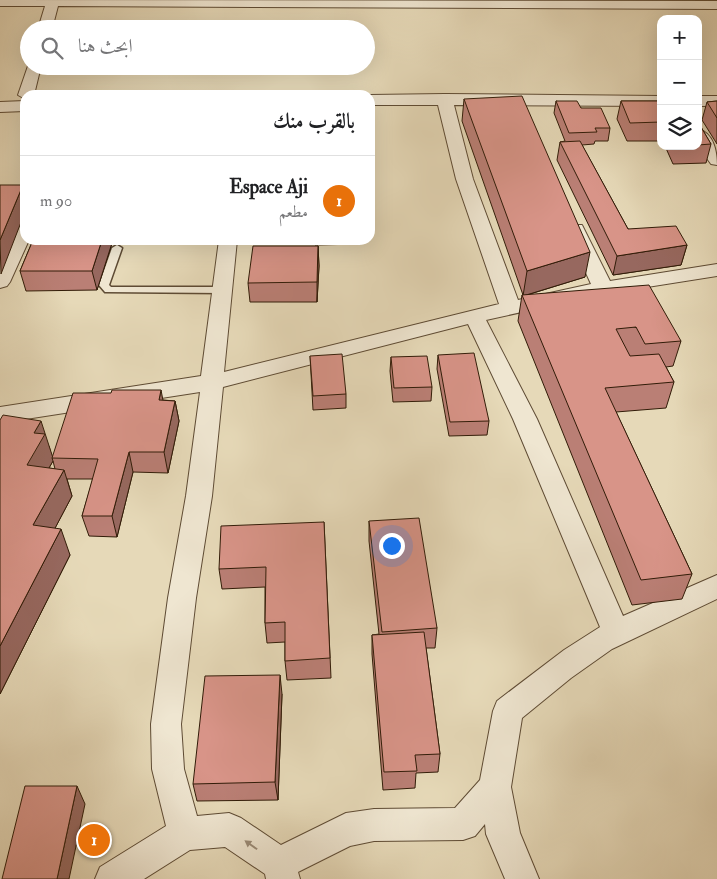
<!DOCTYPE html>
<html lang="ar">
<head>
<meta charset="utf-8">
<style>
  body { margin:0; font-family:"IM FELL Double Pica",Amiri,serif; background:#f2f2f2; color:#202124; direction:rtl }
  .controls { position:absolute; right:15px; top:15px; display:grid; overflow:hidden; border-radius:10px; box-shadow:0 5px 20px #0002 }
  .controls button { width:45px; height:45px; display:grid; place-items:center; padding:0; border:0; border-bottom:1px solid #e0e0e0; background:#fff; color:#202124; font:25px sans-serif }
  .you { position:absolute; left:391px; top:545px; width:18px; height:18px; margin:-12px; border:4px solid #fff; border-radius:50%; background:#1a73e8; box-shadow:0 0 0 8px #1a73e833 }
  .badge { display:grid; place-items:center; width:32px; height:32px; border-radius:50%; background:#0b8043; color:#fff; font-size:16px; font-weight:700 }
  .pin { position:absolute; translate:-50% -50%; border:2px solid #fff; box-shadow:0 1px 5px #0006 }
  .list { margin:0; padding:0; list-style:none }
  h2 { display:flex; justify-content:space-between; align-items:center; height:65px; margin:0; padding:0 20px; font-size:21px }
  h2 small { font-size:16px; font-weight:400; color:#757577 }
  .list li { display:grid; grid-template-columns:32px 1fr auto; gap:15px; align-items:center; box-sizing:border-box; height:90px; padding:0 20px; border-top:1px solid #e0e0e0 }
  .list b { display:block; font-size:19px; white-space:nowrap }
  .list p { margin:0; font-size:16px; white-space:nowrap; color:#757577 }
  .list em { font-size:16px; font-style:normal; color:#757577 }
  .icon { flex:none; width:28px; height:28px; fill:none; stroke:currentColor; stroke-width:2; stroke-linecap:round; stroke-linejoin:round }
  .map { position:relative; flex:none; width:717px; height:879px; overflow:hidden; direction:ltr }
  .search { position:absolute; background:#fff; box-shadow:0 5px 20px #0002; left:20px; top:20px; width:355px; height:55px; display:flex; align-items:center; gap:12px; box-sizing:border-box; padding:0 18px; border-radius:28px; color:#757577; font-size:19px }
  .panel { position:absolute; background:#fff; box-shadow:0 5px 20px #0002; left:20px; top:90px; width:355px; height:155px; border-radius:15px; direction:rtl }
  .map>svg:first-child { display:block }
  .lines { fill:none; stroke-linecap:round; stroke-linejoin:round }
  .lane-casing { stroke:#5e4b34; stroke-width:3 }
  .street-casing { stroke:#5e4b34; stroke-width:2 }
  .lane { fill:#efe6d1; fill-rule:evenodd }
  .street { fill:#efe6d1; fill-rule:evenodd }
  .wall { fill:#ba7f75; stroke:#311c08; fill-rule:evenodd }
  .shaded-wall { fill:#97685f; stroke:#311c08 }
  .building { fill:#d89488; stroke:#311c08 }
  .oneway { fill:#9a8b77 }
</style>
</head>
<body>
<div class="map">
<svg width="717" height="879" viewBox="0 0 717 879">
  <rect width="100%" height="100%" fill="#e6d9b8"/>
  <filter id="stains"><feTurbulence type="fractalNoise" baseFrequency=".004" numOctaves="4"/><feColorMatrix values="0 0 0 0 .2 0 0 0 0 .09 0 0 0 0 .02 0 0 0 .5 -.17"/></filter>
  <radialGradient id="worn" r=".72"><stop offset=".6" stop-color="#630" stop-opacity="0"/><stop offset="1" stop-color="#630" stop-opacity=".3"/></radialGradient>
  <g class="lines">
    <defs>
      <path id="lane" d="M117,245l5,3 -13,37 2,2h111l5,3 -5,3 -117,-1 -6,-7 13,-37z"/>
      <path id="street" d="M0,0l717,1v8l-659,-3 -6,23h-14l7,-23h-45z
        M29,63v3h12l-7,29h-9v4l-7,-4z
        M445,94l216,2v10l-207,-1 19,74 45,121 73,-16 -25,-55 2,-4h14l28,56 107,-17v12l-114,18 -117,26 51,99 86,197 94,-41v24l-105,50 -41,29 -49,40 -11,69 9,46 19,46h-34l-19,-45 -1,-10 -10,12 -12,4 -89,1 -24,5 -52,26 2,7h-34l-1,-5 -40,-27 -35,3 -46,29h-49l5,-12 66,-41 -14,-57 -1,-45 17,-126 18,-102 14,-104 -200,31v-16l201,-31 18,-136h18l-13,132 275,-68 -43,-125 -18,-74h-68v-10zM468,324l45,95 87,208 -36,23 -67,51 -4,10 -13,69 -25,28 -81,1 -28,4 -65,32 -40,-27 -12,-5 -32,3 -13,-47 -3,-45 15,-126 16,-102 11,-109z
        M698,96h19v10h-19z
        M25,101v10l-25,1v-10z
        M698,129c16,4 19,23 19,36l-6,-1 -13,-18z
        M25,222v18h4l-19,42 -3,4 -7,2v-27l16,-33 2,-4z"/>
    </defs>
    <use href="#lane" class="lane-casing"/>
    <use href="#street" class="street-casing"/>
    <use href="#lane" class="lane"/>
    <use href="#street" class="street"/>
  </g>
  <path class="wall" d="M464,99l121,178 -58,18 154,46 -8,25 -7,1 8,15 -8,26 -50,4 76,162 -10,25 -50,6 -114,-284 4,-26h1l-61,-174z
    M556,101l25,7 29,20 -2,13h-13l-1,3 -12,1 46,84 59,16 -6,20 -68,10 -56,-115 3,-18 5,-1 -11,-28z
    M621,101h40v40h-34l-10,-22z
    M717,101v43l-15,-24 5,-18z
    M698,122l13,22 -5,19 -33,1 -8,-18h33z
    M33,240h80l-16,50 -71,1 -6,-20z
    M315,240h46v4l-46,1z
    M318,246l1,20 -2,36h-67l-2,-19z
    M438,355l51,66 -2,14 -38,1 -12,-67z
    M310,356l36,38v14l-33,2z
    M391,357l41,30 -1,14 -38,1 -3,-31z
    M163,400l12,1 4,20 -11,52 -35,-1 -16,65 -28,-1 -7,-20 11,-37h-26l5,17 -17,32 15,27 -70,139v-274l49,26 3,11zM53,461l2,8 -6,-1z
    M369,521l68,107 -2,20h-9l14,106 -2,18 -22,1 -1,15 -32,2 -11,-136v-19l7,-1 -10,-93z
    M324,522l7,156 -44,2 -2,-19v-19l-18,1 -2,-20v-36l-43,2 -3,-20z
    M282,694l-4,106 -81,1 -4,-17z"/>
  <path class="shaded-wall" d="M23,185l2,7v20l-24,62 -1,-34z
    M102,240h11l-16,50 -5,-19z
    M687,245l-6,20 -68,10 4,-19z
    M318,246l1,20 -2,36v-20z
    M590,252l-5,25 -62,19 4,-25z
    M161,390l4,21 -6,-11z
    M175,401l4,20 -11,52 -4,-21z
    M41,421l12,37h-1l1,3 -17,29 -9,-25 7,-32z
    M129,452l4,20 -16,65 -5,-21z
    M64,470l8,26 -29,55 -10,-26z
    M61,529l9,26 -70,139v-48z
    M280,675l2,19 -4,106 -3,-18z
    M77,786l8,18 -16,75h-12z"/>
  <path class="building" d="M522,96l68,156 -63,19 -63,-172z
    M556,101h21l4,7h20l9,20h-15l2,4 -28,1z
    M621,101h40v21l-31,1z
    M717,101v17l-10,-16z
    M698,122l13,22 -13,1z
    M580,141l48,88 48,-3 11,19 -70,11 -57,-114z
    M0,185h23l-23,55z
    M33,240h69l-10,31h-72z
    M253,246h65l-1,36 -69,1z
    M649,285l32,56 -36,3 -9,-17 -20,2 14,27 29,-2 15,28 -69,6 87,186 -51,6 -119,-285z
    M474,353l15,68 -39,1 -12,-67z
    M342,354l4,40 -33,2 -3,-40z
    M427,356l5,31 -38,1 -3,-31z
    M112,390h49l-2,10 16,1 -11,51h-35l-17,64h-30l16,-57 -46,-1 21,-65h38z
    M3,415l38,6 -7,12 11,1 -18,31 37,5 -31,55 28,4 -61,117v-226z
    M419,518l18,110 -55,4 -13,-111z
    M324,522l6,136 -45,3v-39l-20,1 1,-56 -47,2 2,-43z
    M424,632l16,122 -25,1 2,16 -33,1 -12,-137z
    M280,675l-5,107 -82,2 12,-108z
    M25,786h52l-20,93h-55z"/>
  <defs><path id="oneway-solid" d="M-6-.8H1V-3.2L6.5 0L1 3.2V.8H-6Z" transform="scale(1.25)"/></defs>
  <use class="oneway" href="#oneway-solid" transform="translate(251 845) rotate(-145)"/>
  <rect width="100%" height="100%" filter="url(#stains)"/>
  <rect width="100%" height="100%" fill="url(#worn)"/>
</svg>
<div class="controls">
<button>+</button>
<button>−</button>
<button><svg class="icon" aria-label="layers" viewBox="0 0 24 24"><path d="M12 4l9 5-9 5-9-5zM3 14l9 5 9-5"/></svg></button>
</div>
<div class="you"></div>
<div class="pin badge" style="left:94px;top:840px;background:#e8710a">1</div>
<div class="search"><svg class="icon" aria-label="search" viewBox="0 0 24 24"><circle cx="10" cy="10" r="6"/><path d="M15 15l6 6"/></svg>ابحث هنا</div>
<section class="panel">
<h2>بالقرب منك<small></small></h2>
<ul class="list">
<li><span class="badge" style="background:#e8710a">1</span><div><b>Espace Aji</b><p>مطعم</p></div><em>90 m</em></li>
</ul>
</section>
</div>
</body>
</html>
